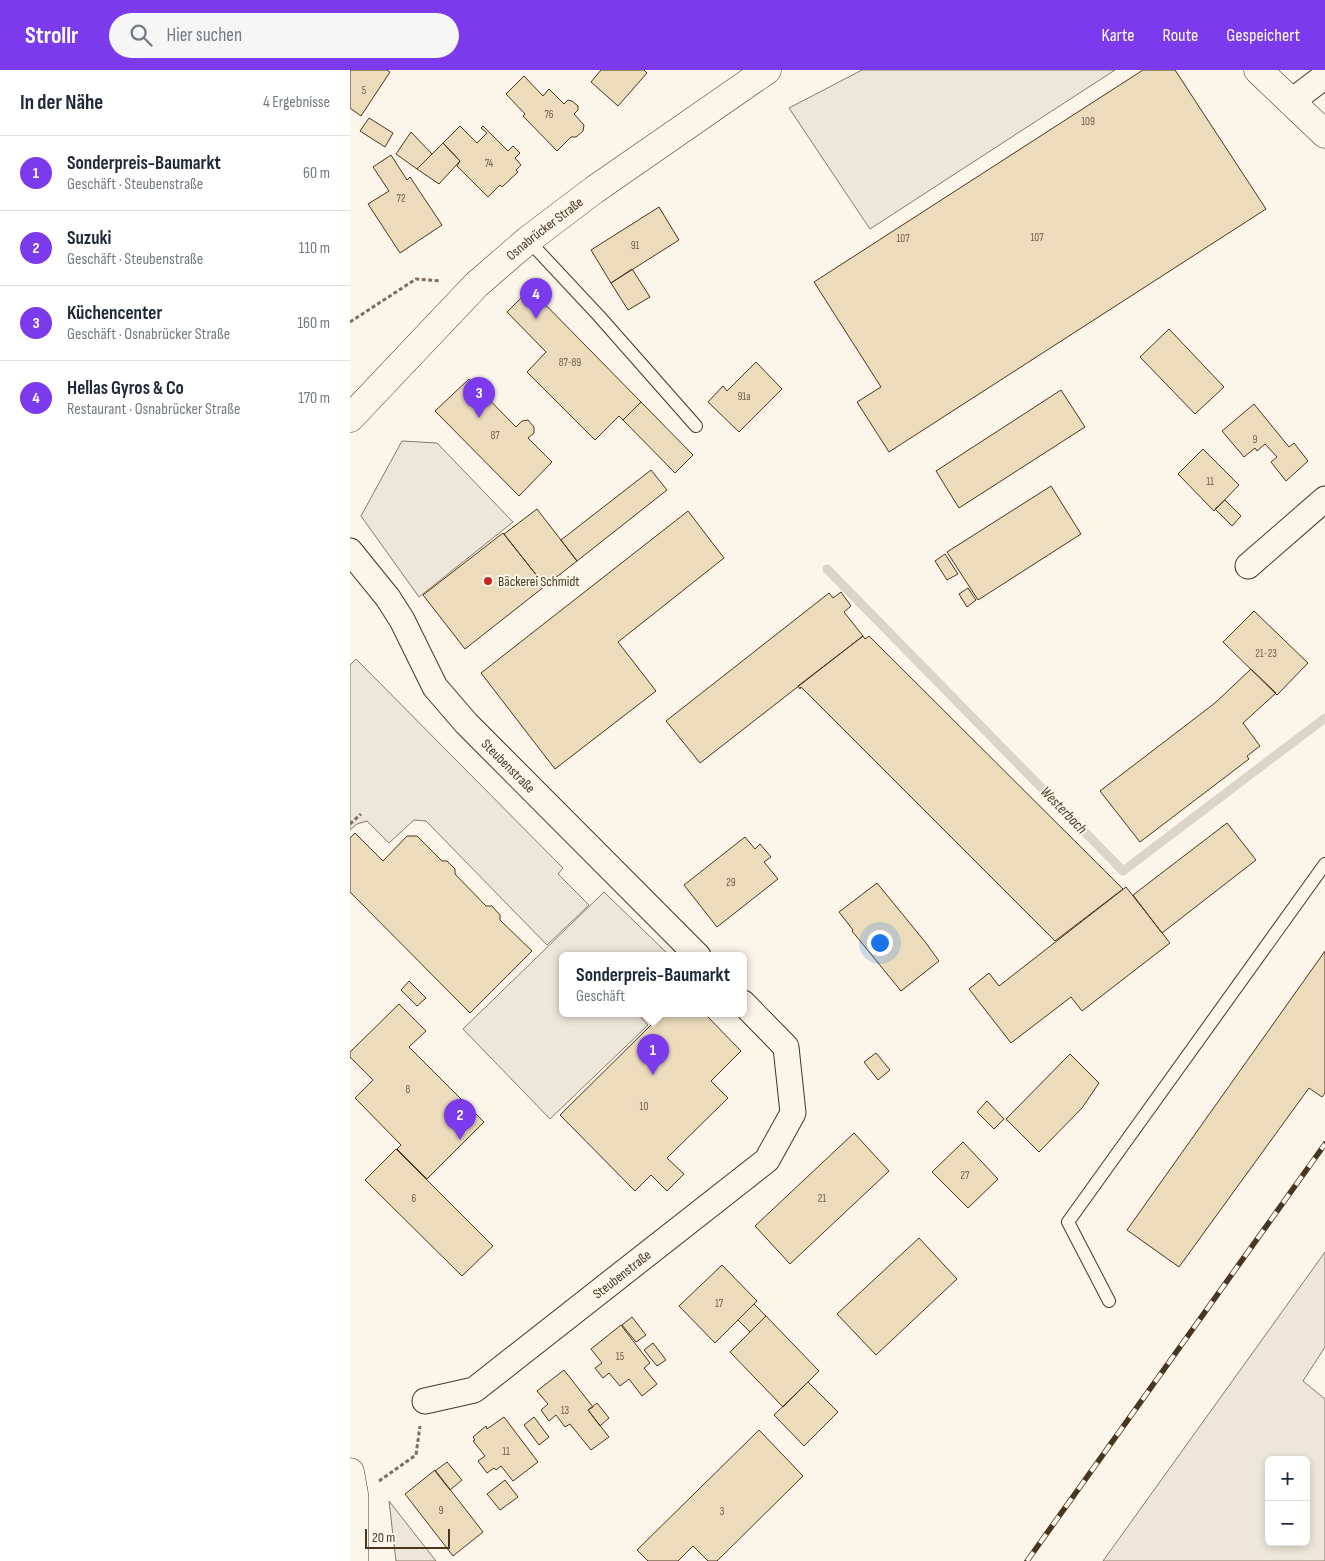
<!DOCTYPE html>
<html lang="de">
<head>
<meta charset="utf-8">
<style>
  body { margin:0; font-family:"Sofia Sans Condensed",sans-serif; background:#f6f6f7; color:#1f2937 }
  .controls { position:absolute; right:15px; bottom:15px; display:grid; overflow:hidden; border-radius:8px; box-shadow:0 2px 8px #0003 }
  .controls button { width:45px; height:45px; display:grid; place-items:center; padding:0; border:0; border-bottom:1px solid #e0e1e3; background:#fff; color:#1f2937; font:25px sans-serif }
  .scale { position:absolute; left:15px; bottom:12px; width:85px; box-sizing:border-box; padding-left:5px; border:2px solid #4a3520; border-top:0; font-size:14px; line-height:18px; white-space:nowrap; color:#4a3520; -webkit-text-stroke:4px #fbf6e9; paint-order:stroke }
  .you { position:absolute; left:529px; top:872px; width:18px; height:18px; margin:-12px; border:4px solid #fff; border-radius:50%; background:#1a73e8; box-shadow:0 0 0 8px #1a73e833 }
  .badge { display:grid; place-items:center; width:32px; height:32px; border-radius:50%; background:#7c3aed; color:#fff; font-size:16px; font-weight:700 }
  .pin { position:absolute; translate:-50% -41px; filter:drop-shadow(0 1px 2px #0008) }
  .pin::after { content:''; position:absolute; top:26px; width:18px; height:15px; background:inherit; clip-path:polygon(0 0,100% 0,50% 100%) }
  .popup { position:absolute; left:209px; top:882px; width:188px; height:65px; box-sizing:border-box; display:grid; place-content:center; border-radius:8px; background:#fff; filter:drop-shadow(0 1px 4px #0005); font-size:16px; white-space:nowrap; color:#747a83 }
  .popup b { font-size:19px; color:#1f2937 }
  .popup::after { content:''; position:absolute; left:50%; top:100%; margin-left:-10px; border:10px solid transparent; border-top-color:#fff }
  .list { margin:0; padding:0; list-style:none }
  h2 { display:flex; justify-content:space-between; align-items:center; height:65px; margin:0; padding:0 20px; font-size:21px }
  h2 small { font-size:16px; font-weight:400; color:#747a83 }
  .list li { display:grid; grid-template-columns:32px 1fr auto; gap:15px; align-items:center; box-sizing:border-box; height:75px; padding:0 20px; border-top:1px solid #e0e1e3 }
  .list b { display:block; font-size:19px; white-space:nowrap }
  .list p { margin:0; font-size:16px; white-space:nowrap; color:#747a83 }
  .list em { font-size:16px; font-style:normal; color:#747a83 }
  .icon { flex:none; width:28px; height:28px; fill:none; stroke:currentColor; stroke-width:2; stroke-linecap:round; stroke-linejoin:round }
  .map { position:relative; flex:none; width:975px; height:1491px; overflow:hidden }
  header { display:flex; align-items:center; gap:30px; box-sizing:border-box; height:70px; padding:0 25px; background:#7c3aed; color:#fff }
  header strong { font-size:24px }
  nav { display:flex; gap:28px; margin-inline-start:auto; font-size:18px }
  .search { width:350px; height:45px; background:#f6f6f7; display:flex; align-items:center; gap:12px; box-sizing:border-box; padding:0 18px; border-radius:28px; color:#747a83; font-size:19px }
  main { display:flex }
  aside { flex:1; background:#fff }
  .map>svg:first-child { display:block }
  .green { fill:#ede6d9; stroke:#887966; fill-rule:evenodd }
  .parking { fill:#ede7d9; stroke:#887966 }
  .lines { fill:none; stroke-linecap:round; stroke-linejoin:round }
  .stream { stroke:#dcd4c6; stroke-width:9 }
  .building { fill:#ecdcbc; stroke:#4a3520 }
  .service-casing { stroke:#4a3520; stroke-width:14 }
  .minor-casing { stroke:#4a3520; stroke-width:27 }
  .secondary-casing { stroke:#4a3520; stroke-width:29 }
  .primary-casing { stroke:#4a3520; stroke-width:29 }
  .path { stroke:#7f6f5c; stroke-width:3; stroke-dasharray:4 2.5; stroke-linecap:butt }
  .service { stroke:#fbf6e9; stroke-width:12 }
  .minor { stroke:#fbf6e9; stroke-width:25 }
  .secondary { stroke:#fbf6e9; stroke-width:28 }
  .primary { stroke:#fbf6e9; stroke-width:28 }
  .rail-casing { stroke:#4a3520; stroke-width:5.5 }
  .rail { stroke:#fbf6e9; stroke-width:4; stroke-dasharray:11; stroke-linecap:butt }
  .poi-dot { fill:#c62828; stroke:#fbf6e9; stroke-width:2 }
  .labels { text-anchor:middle; stroke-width:4; stroke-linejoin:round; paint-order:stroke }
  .number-label { font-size:11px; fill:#725f47 }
  .street-label { font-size:14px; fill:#4a3520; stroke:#fbf6e9 }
  .poi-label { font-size:14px; fill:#4a3520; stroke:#fbf6e9; text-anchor:start }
  .water-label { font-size:15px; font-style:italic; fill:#4a3520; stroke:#fbf6e9 }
</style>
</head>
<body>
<header>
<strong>Strollr</strong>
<div class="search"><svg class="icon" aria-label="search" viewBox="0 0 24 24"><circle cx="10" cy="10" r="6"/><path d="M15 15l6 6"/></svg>Hier suchen</div>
<nav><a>Karte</a><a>Route</a><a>Gespeichert</a></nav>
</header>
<main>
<aside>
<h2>In der Nähe<small>4 Ergebnisse</small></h2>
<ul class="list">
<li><span class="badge">1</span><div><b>Sonderpreis-Baumarkt</b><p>Geschäft · Steubenstraße</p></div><em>60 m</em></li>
<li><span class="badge">2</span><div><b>Suzuki</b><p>Geschäft · Steubenstraße</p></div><em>110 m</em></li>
<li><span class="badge">3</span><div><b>Küchencenter</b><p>Geschäft · Osnabrücker Straße</p></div><em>160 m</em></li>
<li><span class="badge">4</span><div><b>Hellas Gyros &amp; Co</b><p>Restaurant · Osnabrücker Straße</p></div><em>170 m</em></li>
</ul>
</aside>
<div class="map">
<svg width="975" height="1491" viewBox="0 0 975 1491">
  <rect width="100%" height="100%" fill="#fbf6e9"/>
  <path class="green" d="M975,1182v95l-22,34 22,18v162h-222zM919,1390h37v82h-37z
    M39,1431l47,60h-40z"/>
  <path class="parking" d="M512,0h253l-245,159 -81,-121z
    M52,371l35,2 76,79 -94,75 -58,-81z
    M6,589l207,209 -5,6 31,31 -42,40 -121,-124 -12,-1 -25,23 -22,-22 -10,3 -7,6v-165z
    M254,822l66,64h-107v58h75l10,11 -98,94 -87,-90z"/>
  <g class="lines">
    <path class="stream" d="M477,499l296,302 202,-153"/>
  </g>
  <path class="building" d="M0,0h37l3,2 -29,44 -11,-8z
    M251,0h43l3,3 -29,33 -27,-24z
    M793,0h32l91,139 -377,243 -32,-50 24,-15 -67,-105z
    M174,6l19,20 6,-7 15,15 4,-4 4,1 6,5v4l-4,4 10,11 -1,6 -7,6h-5l-14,14 -34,-35 2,-2 -19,-20z
    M19,48l24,15 -8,14 -25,-16z
    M110,56l17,17 10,-10 -6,-5 2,-2 25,25 5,-5 7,7 -5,5 6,7 -5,5 2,2 -16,15 -2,-2 -12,12 -31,-31 3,-5 -17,-18z
    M61,62l21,22 -15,15 -21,-15z
    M93,73l17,18 -21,23 -22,-15z
    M41,85l16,25 3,-3 32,48 -42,28 -32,-49 21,-13 -16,-24z
    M309,137l20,33 -68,43 -20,-33z
    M282,199l18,28 -22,13 -17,-27z
    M180,219l111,113 -18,18 -4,-4 -24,24 -68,-68 19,-20 -39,-40z
    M819,259l55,58 -29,27 -55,-57z
    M406,292l26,27 -43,43 -31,-30 15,-16 4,5z
    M119,309l47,48 6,-6 6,-1 6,7v6l-6,5 24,24 -33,34 -84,-85z
    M711,320l24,37 -126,81 -23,-37z
    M291,332l52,53 -18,18 -52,-53z
    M904,334l35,43 5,-4 14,18 -22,20 -15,-19 6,-5 -12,-13 -8,7 -2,-3 -11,9 -22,-26z
    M853,379l36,36 -25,26 -36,-37z
    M301,400l16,20 -90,71 -16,-21z
    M701,416l30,48 -103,66 -31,-48z
    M875,430l16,16 -9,10 -17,-17z
    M187,439l40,52 -32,25 -41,-52z
    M338,441l36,47 -106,84 38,49 -101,78 -74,-96z
    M153,463l42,53 -80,63 -42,-54z
    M595,484l13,20 -11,6 -12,-19z
    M618,518l8,12 -9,7 -8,-13z
    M491,522l10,14 -7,6 19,24 -163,127 -34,-42 163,-128 4,5z
    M904,541l54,52 -31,32 -54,-53z
    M513,566l2,3 4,-3 254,253 -68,52 -254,-254 -1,2 -2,-3z
    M901,599l25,24 -33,30 17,23 -13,10 2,3 -109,83 -40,-51 115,-88z
    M877,753l29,37 -94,73 -29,-38z
    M5,763l28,28 24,-25h10l25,25h5l8,8v5l31,32h6l8,9v5l32,31 -62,62 -120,-121v-54z
    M395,767l10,12 5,-5 11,13 -7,5 14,17 -61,48 -33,-42z
    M527,813l49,60 13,18 -38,30 -49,-60 1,-1 -14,-18z
    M776,817l44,56 -88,68 -11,-14 -60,46 -42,-54 20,-16 10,13z
    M975,881v142l-3,4 -13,-9 -130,179 -52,-37z
    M59,911l17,17 -9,8 -16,-16z
    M49,934l27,27 -17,16 75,75 -57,57 -30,-30 4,-4 -46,-47 18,-18 -23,-23v-5z
    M292,944h63l36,37 -30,30 17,17 -61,60 17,16 -17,17 -16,-16 -16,16 -75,-76 92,-91z
    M526,983l14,17 -12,10 -14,-18z
    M720,984l29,29 -17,25 -43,44 -33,-33z
    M637,1031l17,18 -10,10 -17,-17z
    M504,1063l35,38 -99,93 -35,-38z
    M613,1072l35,37 -30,29 -36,-36z
    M46,1079l97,97 -31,30 -97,-96z
    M569,1168l38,41 -81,76 -39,-41z
    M372,1195l35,36 -42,42 -36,-37z
    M404,1234l12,12 -16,16 -12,-12z
    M416,1246l53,55 -36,36 -53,-55z
    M282,1247l14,18 -10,7 -14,-17z
    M271,1255l29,38 -6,5 13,16 -15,12 -13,-17 -9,7 -11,-13 -6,5 -8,-10 7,-5 -11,-14z
    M303,1273l13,17 -9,6 -13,-16z
    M214,1300l29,37 -5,3 21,27 -18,13 -21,-26 -5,3 -9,-12 -7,6 -8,-11 7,-6 -11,-13z
    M458,1312l30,30 -34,34 -30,-31z
    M247,1333l12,15 -9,8 -12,-16z
    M154,1347l34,45 -25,19 -12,-15 -5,4 -2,-2 -7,5 -9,-12 7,-5 -12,-15 2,-1 -2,-3 13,-11 1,3z
    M184,1347l15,20 -10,8 -15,-20z
    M409,1360l44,46 -86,85h-9l-15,-15 -15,15h-30l-11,-11z
    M97,1392l15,18 -12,10 -15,-19z
    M85,1400l48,62 -30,24 -48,-62z
    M155,1410l13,17 -18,13 -13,-16z"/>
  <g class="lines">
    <defs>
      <path id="service" d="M178,170l71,76 97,110
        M759,1231l-41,-79 257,-358"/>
      <g id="minor">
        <path d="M942,31l33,-25"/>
        <path id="s1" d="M0,481l38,47 14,22 33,67 31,36 232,233"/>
        <path d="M898,496l77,-67"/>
        <path id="s2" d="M75,1331l49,-11 293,-230 26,-47 -7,-66 -43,-44"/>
      </g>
      <path id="secondary" d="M908,0l67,64"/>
      <g id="primary">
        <path id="s3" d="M0,348l126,-133 52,-45 66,-50 173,-120"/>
        <path d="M0,1402l4,22v67"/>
      </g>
    </defs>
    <use href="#service" class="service-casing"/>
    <use href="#minor" class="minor-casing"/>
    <use href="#secondary" class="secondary-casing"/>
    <use href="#primary" class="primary-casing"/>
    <path class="path" d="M0,252l66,-43 25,2
      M0,754l11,-10
      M29,1411l37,-26 4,-29"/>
    <use href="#service" class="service"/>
    <use href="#minor" class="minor"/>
    <use href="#secondary" class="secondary"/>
    <use href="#primary" class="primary"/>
    <defs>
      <path id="rail" d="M677,1491l298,-417"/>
    </defs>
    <use href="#rail" class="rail-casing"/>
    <use href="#rail" class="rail"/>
  </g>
  <circle class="poi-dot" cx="138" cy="511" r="5"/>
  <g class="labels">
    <g class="number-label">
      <text x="14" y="24">5</text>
      <text x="199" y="48">76</text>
      <text x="738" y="55">109</text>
      <text x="139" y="97">74</text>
      <text x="51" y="132">72</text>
      <text x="687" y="171">107</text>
      <text x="553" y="172">107</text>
      <text x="285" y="179">91</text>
      <text x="220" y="296">87-89</text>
      <text x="394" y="330">91a</text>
      <text x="145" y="369">87</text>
      <text x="905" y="373">9</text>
      <text x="860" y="415">11</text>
      <text x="916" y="587">21-23</text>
      <text x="381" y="816">29</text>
      <text x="58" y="1023">8</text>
      <text x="294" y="1040">10</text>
      <text x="615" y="1109">27</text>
      <text x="64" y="1132">6</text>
      <text x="472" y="1132">21</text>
      <text x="369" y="1237">17</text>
      <text x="270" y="1290">15</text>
      <text x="215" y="1344">13</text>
      <text x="156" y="1385">11</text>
      <text x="91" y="1444">9</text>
      <text x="372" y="1445">3</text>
    </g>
    <g class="street-label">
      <text dy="5" stroke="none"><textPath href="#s3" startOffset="272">Osnabrücker Straße</textPath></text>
      <text dy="5" stroke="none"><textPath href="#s1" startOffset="269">Steubenstraße</textPath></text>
      <text dy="5" stroke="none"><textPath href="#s2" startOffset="238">Steubenstraße</textPath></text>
    </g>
    <g class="poi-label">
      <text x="148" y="516">Bäckerei Schmidt</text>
    </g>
    <g class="water-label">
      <text transform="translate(714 740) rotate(46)" y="5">Westerbach</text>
    </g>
  </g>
</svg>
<div class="controls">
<button>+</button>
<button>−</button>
</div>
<div class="scale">20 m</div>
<div class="you"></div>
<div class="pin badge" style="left:303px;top:1005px">1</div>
<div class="popup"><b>Sonderpreis-Baumarkt</b>Geschäft</div>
<div class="pin badge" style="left:110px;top:1070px">2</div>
<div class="pin badge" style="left:129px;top:348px">3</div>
<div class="pin badge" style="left:186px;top:249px">4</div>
</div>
</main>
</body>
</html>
